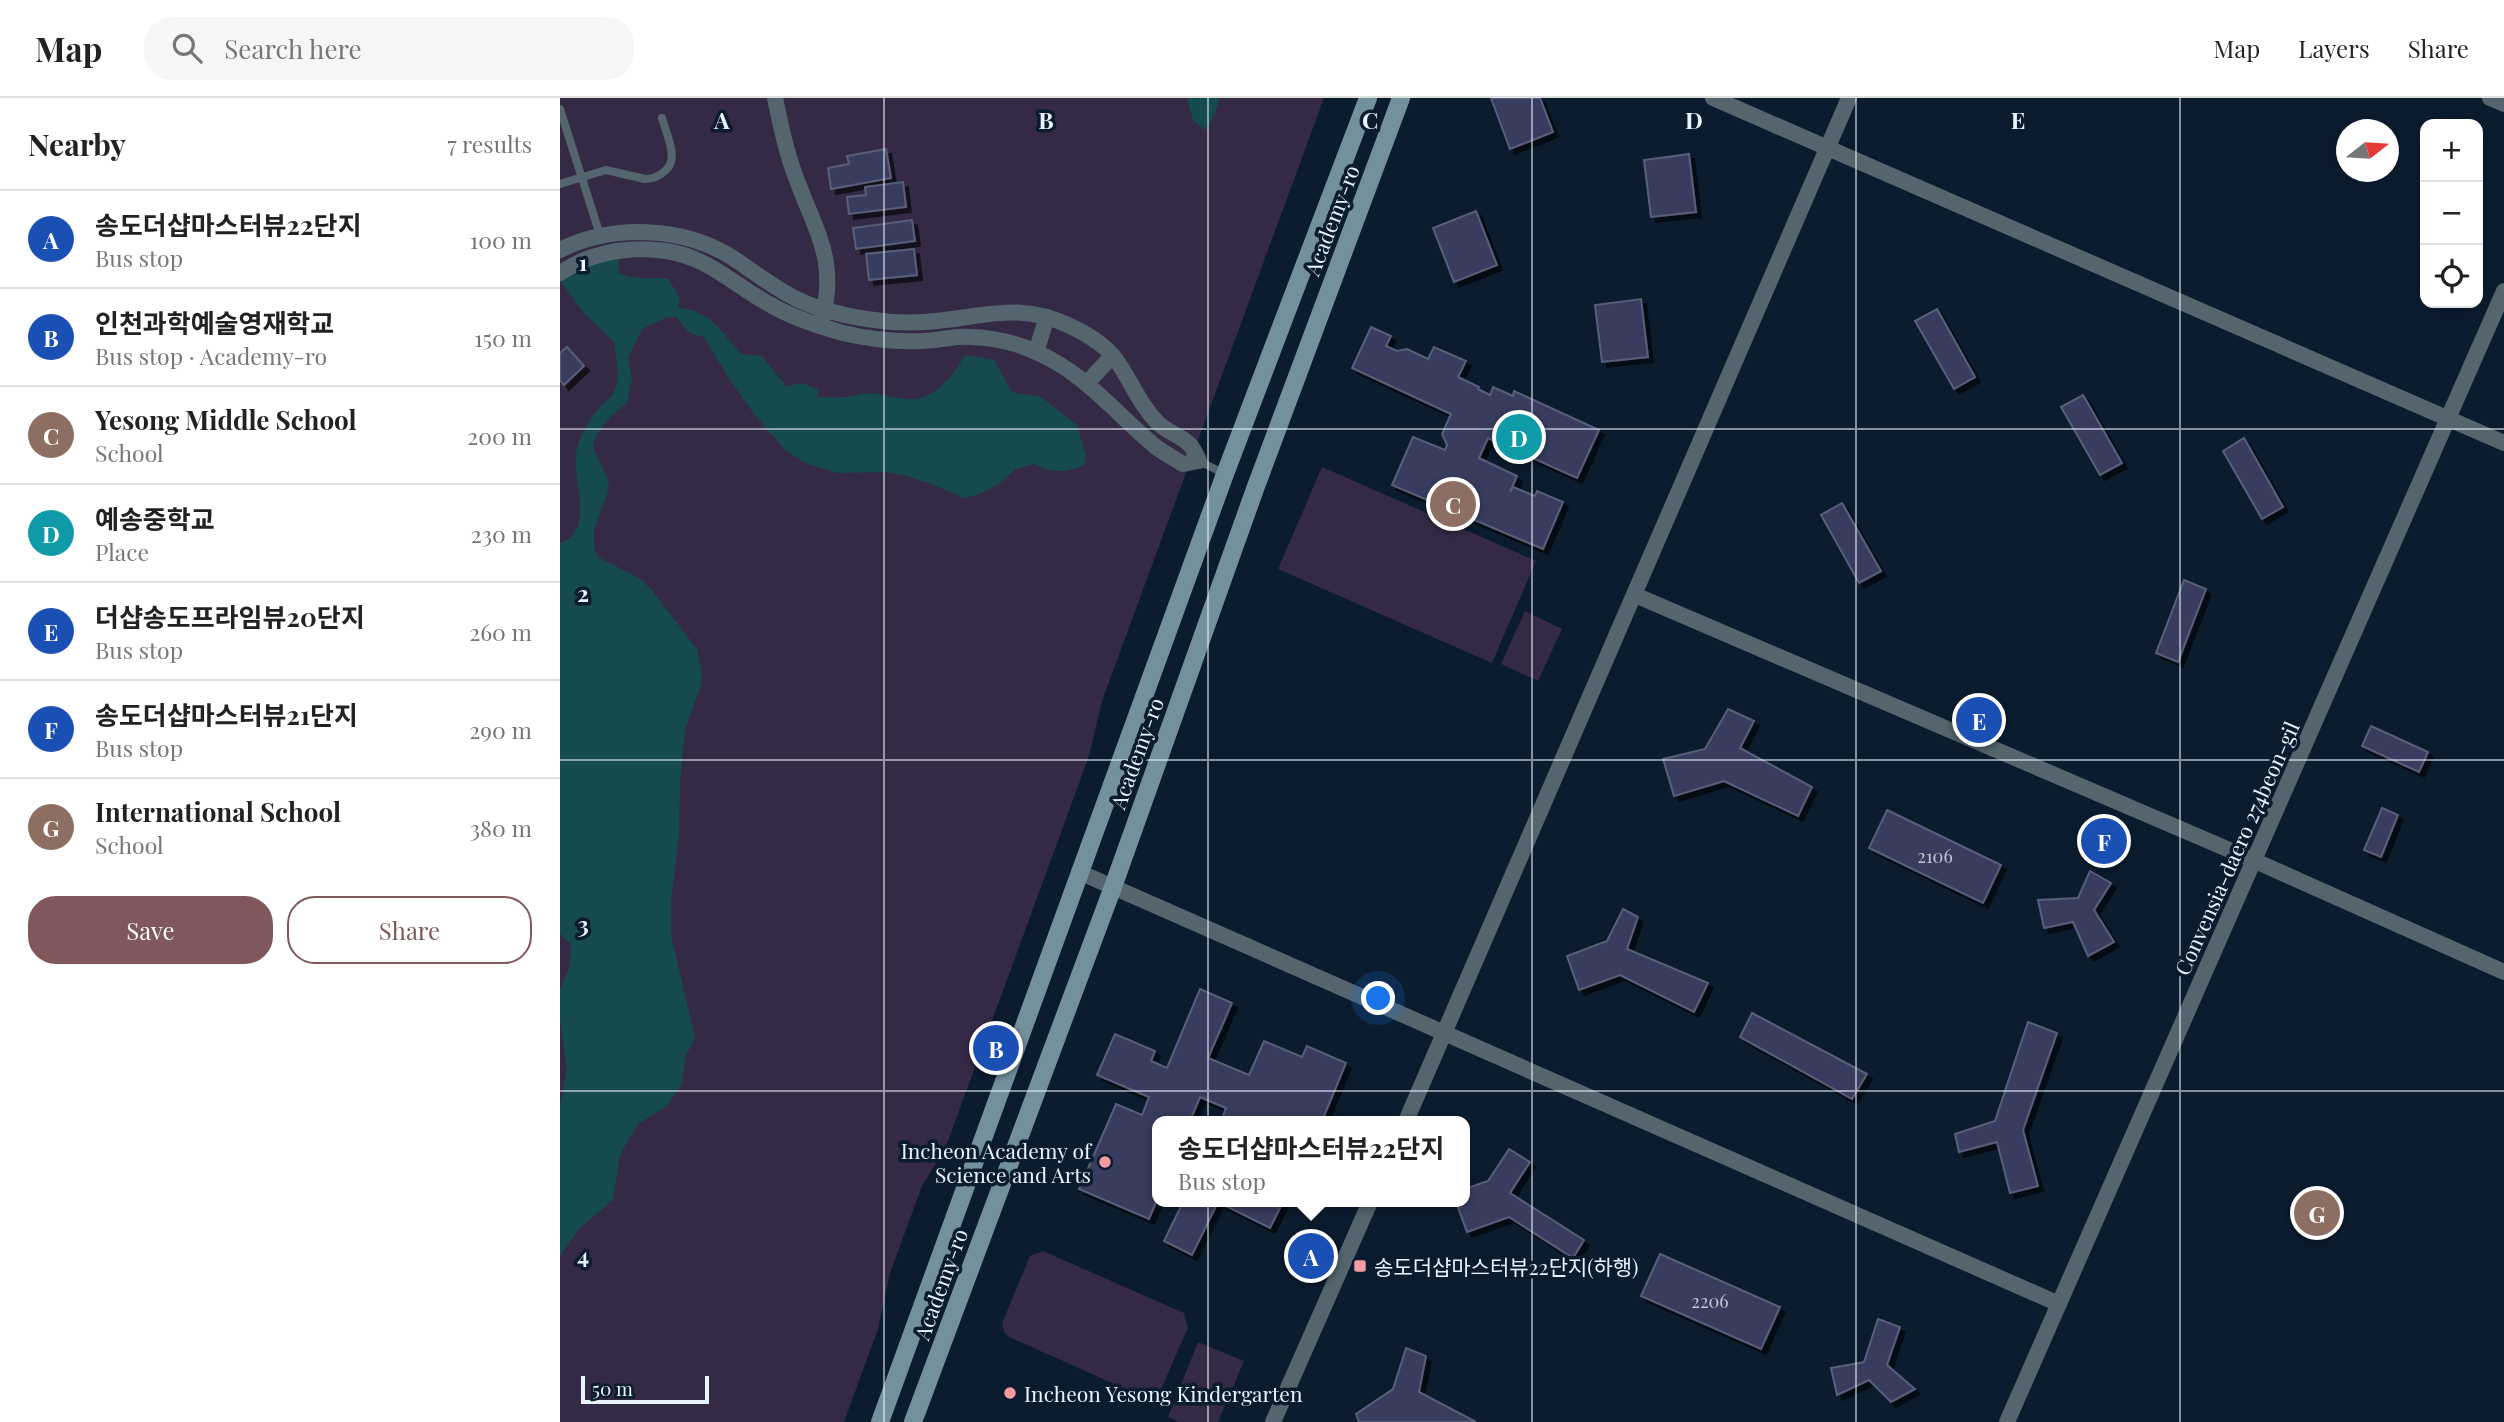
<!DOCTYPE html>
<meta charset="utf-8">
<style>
body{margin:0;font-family:"Playfair Display","Noto Sans KR",serif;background:#f6f6f6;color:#222}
.controls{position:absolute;right:21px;top:21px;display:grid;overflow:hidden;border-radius:14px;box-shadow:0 4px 18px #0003}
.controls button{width:63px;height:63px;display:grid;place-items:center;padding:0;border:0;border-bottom:2px solid #e0e0e0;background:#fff;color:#222;font:35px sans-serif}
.compass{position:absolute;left:1776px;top:21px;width:63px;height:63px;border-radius:50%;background:#fff;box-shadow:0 4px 18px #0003;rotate:73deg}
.scale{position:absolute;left:21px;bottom:18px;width:128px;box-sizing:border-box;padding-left:7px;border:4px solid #e9f3fd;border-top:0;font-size:19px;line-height:24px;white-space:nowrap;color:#e9f3fd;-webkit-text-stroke:5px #0b1c2f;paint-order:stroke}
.you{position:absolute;left:819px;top:901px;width:24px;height:24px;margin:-18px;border:5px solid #fff;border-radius:50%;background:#1a73e8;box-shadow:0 0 0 10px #1a73e833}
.badge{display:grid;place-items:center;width:46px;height:46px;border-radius:50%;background:#80585b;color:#fff;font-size:23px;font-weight:700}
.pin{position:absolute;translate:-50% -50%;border:4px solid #fff;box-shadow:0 2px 7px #0006}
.popup{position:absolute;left:592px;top:1018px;width:318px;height:91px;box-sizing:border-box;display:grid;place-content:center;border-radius:14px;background:#fff;filter:drop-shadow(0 2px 5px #0005);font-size:23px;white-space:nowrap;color:#767676}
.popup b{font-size:26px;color:#222}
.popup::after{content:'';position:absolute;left:50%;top:100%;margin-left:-14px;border:14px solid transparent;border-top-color:#fff}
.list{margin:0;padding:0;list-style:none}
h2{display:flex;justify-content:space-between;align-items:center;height:91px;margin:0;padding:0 28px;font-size:30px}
h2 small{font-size:23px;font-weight:400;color:#767676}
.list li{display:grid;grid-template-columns:46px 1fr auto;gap:21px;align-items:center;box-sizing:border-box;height:98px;padding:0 28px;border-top:2px solid #e0e0e0}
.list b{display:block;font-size:26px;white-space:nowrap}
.list p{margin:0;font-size:23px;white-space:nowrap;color:#767676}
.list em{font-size:23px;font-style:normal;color:#767676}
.actions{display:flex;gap:14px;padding:21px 28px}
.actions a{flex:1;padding:16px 0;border:2px solid #80585b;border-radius:28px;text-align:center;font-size:24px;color:#80585b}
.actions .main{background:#80585b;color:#fff}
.icon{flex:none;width:38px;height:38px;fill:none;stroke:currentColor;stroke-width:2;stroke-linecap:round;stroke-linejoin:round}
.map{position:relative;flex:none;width:1944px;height:1324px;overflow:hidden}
header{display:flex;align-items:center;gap:42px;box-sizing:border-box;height:98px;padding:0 35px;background:#fff;border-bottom:2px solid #e0e0e0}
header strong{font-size:33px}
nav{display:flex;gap:38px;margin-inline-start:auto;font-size:24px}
.search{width:490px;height:63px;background:#f6f6f6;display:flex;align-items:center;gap:18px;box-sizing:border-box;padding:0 24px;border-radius:28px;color:#767676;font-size:26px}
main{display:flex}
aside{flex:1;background:#fff}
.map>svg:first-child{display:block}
.green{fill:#352a46}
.water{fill:#154a4f}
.building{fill:#393e5e;stroke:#595e79;stroke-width:2;filter:url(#shadow)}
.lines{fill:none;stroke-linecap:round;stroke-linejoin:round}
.service{stroke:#54656d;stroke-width:8}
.minor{stroke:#54656d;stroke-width:16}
.secondary{stroke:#73909d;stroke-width:18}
.grid{fill:none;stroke:#e9f3fd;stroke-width:2;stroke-opacity:0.55}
.poi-dot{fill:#f49aa1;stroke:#0b1c2f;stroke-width:2.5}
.labels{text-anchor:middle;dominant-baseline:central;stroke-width:7;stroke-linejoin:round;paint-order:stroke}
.number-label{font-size:18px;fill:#bdc6d5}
.street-label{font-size:21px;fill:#e9f3fd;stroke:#0b1c2f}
.poi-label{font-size:21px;fill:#e9f3fd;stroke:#0b1c2f;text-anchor:start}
.grid-label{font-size:23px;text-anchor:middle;font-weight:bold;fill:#e9f3fd;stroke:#0b1c2f;stroke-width:7;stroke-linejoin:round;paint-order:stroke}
</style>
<header>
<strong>Map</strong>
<div class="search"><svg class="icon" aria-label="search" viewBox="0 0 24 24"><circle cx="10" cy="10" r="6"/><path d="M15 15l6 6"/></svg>Search here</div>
<nav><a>Map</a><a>Layers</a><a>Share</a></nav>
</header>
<main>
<aside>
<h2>Nearby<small>7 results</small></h2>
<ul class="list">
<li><span class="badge" style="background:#1a4fb4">A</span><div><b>송도더샵마스터뷰22단지</b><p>Bus stop</p></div><em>100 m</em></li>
<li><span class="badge" style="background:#1a4fb4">B</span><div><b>인천과학예술영재학교</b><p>Bus stop · Academy-ro</p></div><em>150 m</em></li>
<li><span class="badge" style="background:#8d6e63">C</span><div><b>Yesong Middle School</b><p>School</p></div><em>200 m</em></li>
<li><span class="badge" style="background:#0f9aa8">D</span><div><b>예송중학교</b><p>Place</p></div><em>230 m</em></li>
<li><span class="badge" style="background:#1a4fb4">E</span><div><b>더샵송도프라임뷰20단지</b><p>Bus stop</p></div><em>260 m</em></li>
<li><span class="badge" style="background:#1a4fb4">F</span><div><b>송도더샵마스터뷰21단지</b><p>Bus stop</p></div><em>290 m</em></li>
<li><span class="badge" style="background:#8d6e63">G</span><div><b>International School</b><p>School</p></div><em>380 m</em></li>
</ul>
<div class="actions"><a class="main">Save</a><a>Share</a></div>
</aside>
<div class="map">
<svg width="1944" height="1324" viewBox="0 0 1944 1324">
<defs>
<filter id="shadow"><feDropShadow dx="5" dy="5" stdDeviation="0" flood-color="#0009"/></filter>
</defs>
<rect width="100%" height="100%" fill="#0b1c2f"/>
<g class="green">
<path d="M0 0H764L542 603 529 658 385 1051 362 1088 330 1175 318 1231 284 1324H0Z"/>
<path d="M762 369 976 463 932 565 718 471Z"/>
<path d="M965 513 1002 531 978 583 941 566Z"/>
<path d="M483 1153 624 1215 628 1230 601 1291C594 1296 588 1298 579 1297L449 1239 444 1234 442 1225 470 1158Z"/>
<path d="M638 1244 684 1263 658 1324H619L608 1319Z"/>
</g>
<g class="water">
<path d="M627 0H660L653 20 645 32 633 22Z"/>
<path d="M59 158V175C73 183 93 178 109 181L120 202 118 210C151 212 160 233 181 256L202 258 226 288 243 285 259 292 257 299C266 299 276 300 285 299 293 299 300 296 307 295 321 295 333 300 346 301 374 304 393 278 405 257L434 262 452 294 481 299 517 327 526 358 524 368 506 373H491L474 366 456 371 437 387 417 397 404 400 369 385 343 377 328 374 278 375 245 365 224 351 195 317 169 281 144 239C130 238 124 230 117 219H108L87 228 81 233 68 260 72 280 67 305 50 319 40 332 33 344 35 354 48 382 49 391 34 431V450L38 459 79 480 91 491 137 551 142 575 141 587 125 632 120 686 119 737 111 804V837L135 939 125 960 122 986 107 1008 78 1026 66 1046 60 1058 53 1102 19 1131 0 1158V1008L7 972 0 920V892L9 871 11 846 0 836V445C35 435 13 382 16 357 18 341 29 320 40 309 47 302 54 298 56 287 60 275 56 257 54 244L25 216 0 183 36 163Z"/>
</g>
<g class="building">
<path d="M931 0H980L993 34 950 51Z"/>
<path d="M326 51 331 80 271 91 268 70 289 66 287 58Z"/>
<path d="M1129 56 1136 114 1091 119 1084 62Z"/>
<path d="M343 84 346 109 289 116 287 99 306 97 305 89Z"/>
<path d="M916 113 937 167 894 184 873 130Z"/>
<path d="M352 122 355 143 296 151 293 130Z"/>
<path d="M354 151 357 177 309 182 306 156Z"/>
<path d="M1081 201 1088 259 1042 264 1035 207Z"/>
<path d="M1377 211 1415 279 1394 291 1355 223Z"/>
<path d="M811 229 831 238 826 248 837 253 847 251 868 261 874 249 906 263 898 279 919 289 918 291 930 297 933 289 953 298 954 293 1039 332 1017 380 928 340 919 360 957 378 950 394 953 389 975 398 977 393 1003 404 983 451 832 387 853 339 885 352 887 347 882 336 891 316 792 270Z"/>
<path d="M7 249 24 268 4 287 0 282V255Z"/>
<path d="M1523 297 1562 365 1540 377 1501 309Z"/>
<path d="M1684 340 1723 409 1702 421 1663 353Z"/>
<path d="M1282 405 1321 473 1299 485 1261 417Z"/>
<path d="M1624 482 1646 491 1618 564 1596 555Z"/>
<path d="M1168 611 1194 623 1180 650 1252 689 1238 718 1164 683 1114 698 1103 661 1145 651Z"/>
<path d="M1811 628 1868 654 1859 674 1802 648Z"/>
<path d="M1822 710 1838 717 1821 759 1804 752Z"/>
<path d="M1327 712 1441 767 1423 805 1309 750Z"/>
<path d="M1530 773 1551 785 1534 812 1554 844 1528 858 1513 824 1484 830 1478 802 1518 800Z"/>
<path d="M1063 811 1078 819 1067 851 1148 885 1134 914 1060 877 1019 892 1007 858 1047 843Z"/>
<path d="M640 891 672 905 648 960 689 977 704 943 742 959 747 948 786 965 762 1023H661L666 1010 640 999 630 1023H597V1102L589 1121 519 1091 556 1006 582 1017 589 999 537 977 555 936 595 953 591 963 607 970Z"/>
<path d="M1192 915 1307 976 1292 1001 1180 939Z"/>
<path d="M1468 924 1497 935 1463 1032 1478 1088 1450 1095 1437 1044 1399 1054 1395 1036 1435 1023Z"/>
<path d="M949 1051 970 1064 950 1095 1024 1142 1013 1160 949 1119 907 1134 896 1104H905V1091L928 1083Z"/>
<path d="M623 1104H723L710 1130 658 1104 632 1157 604 1143Z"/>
<path d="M1100 1156 1220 1209 1201 1251 1081 1198Z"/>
<path d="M1318 1221 1340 1229 1327 1267 1355 1291 1331 1304 1309 1282 1277 1297 1271 1270 1304 1264Z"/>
<path d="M846 1250 866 1258 859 1294 916 1324H799L796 1316 833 1291Z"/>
</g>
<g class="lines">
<g class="service">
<path d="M0 11 40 137"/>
<path d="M0 86 46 72 85 81C94 81 99 78 105 73 120 61 106 36 102 20"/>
<path d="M639 363 665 376"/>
</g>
<g class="minor">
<path d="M215 0C221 29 227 58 238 85 258 138 277 163 262 222"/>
<path d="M1153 0 1944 345"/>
<path d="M1930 0 1944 6"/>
<path d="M0 152C52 126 123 128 173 160 203 180 229 202 265 212 297 221 331 226 364 224 419 221 456 202 510 228 525 235 542 245 553 258 570 279 578 305 597 324 606 334 623 338 631 348 634 352 637 358 639 363L623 366C614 360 604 355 596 349 556 316 525 275 476 254 453 243 424 238 399 239 386 240 374 243 362 243 336 244 308 241 283 235 258 228 231 219 209 206 174 187 148 159 106 153 69 148 32 154 0 175"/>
<path d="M476 254 487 219"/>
<path d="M528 284 552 258"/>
<path d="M1075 497 1693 762 1944 874"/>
<path d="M519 774 1499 1206"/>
<path d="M846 1023 1289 0"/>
<path d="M713 1324 810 1104"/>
<path d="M1447 1324 1944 193"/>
</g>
<g class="secondary">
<path d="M320 1324 665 376 808 0"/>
<path d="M353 1324 553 789 695 391 841 0"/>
</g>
</g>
<path class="grid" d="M324 0V1324M648 0V1324M972 0V1324M1296 0V1324M1620 0V1324M0 331H1944M0 662H1944M0 993H1944"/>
<g class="poi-dot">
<circle cx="545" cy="1064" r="7"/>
<rect x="793" y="1161" width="14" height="14" rx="3.5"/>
<circle cx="450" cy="1295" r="7"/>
</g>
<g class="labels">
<g class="number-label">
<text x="1375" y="758">2106</text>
<text x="1150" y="1203">2206</text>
</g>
<g class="street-label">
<text transform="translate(771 122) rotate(-69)">Academy-ro</text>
<text transform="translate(576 655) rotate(-70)">Academy-ro</text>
<text transform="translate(1676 750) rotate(-66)">Convensia-daero 274beon-gil</text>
<text transform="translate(380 1186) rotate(-70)">Academy-ro</text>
</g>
<g class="poi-label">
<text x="531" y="1052" text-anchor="end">Incheon Academy of<tspan x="531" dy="24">Science and Arts</tspan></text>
<text x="814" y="1168">송도더샵마스터뷰22단지(하행)</text>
<text x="464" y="1295">Incheon Yesong Kindergarten</text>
</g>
</g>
<g class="grid-label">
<text x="162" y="31">A</text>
<text x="486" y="31">B</text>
<text x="810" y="31">C</text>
<text x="1134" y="31">D</text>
<text x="1458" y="31">E</text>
<text x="23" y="173">1</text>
<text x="23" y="504">2</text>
<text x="23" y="835">3</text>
<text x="23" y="1166">4</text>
</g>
</svg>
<div class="controls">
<button>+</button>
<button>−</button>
<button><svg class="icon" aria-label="locate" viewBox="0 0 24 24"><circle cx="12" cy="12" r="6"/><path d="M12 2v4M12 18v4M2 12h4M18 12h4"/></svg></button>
</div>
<svg class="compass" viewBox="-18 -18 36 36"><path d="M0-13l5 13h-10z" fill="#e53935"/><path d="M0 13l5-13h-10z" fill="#767676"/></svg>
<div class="scale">50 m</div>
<div class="you"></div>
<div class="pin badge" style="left:751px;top:1158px;background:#1a4fb4">A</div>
<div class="popup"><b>송도더샵마스터뷰22단지</b>Bus stop</div>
<div class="pin badge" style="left:436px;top:950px;background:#1a4fb4">B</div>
<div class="pin badge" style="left:893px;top:406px;background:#8d6e63">C</div>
<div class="pin badge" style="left:959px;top:339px;background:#0f9aa8">D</div>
<div class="pin badge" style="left:1419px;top:622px;background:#1a4fb4">E</div>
<div class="pin badge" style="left:1544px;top:743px;background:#1a4fb4">F</div>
<div class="pin badge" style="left:1757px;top:1115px;background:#8d6e63">G</div>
</div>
</main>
